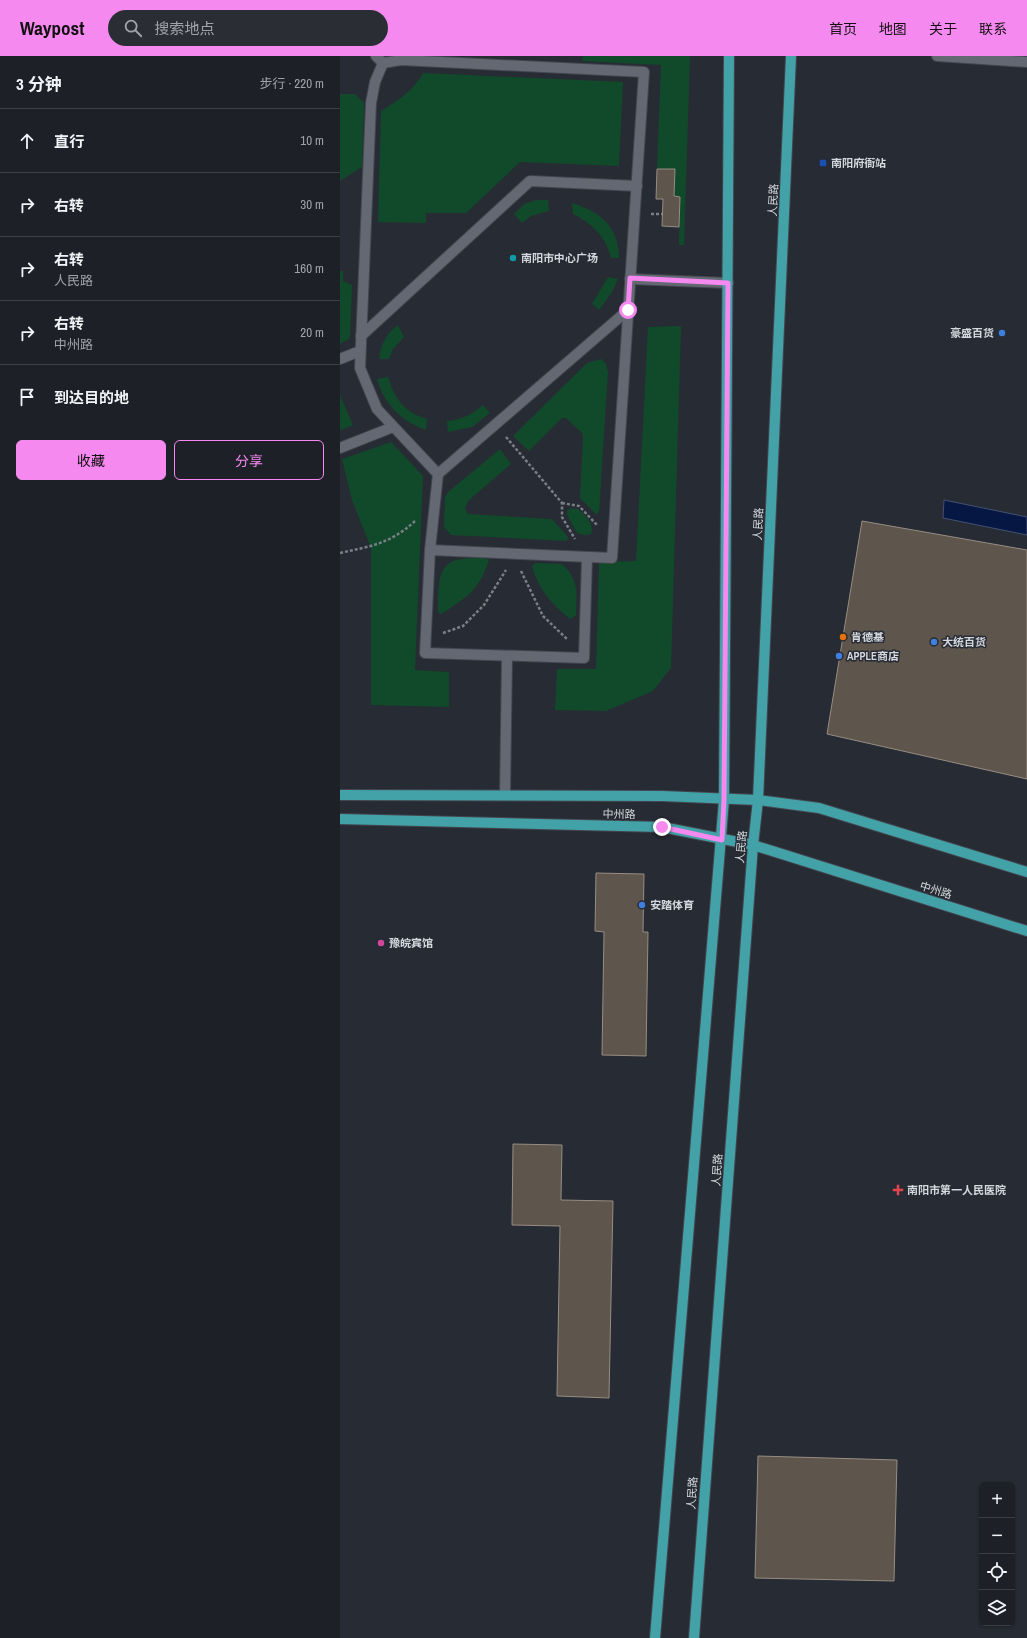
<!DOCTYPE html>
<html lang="zh">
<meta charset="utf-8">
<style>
body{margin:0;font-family:"Archivo Narrow","Noto Sans SC",sans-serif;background:#2a2d33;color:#f1f3f6}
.controls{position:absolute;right:12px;bottom:12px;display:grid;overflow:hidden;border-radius:6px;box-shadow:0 1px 3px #0004}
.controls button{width:36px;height:36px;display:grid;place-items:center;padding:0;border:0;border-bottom:1px solid #3b3e44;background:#1d2027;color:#f1f3f6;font:20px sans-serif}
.stop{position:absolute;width:12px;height:12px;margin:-9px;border:3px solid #f589ef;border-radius:50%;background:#fff}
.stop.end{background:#f589ef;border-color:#fff;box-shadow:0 1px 4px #0008}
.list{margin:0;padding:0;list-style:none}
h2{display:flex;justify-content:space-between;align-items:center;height:52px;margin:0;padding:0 16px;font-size:17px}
h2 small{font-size:13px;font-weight:400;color:#a0a3a7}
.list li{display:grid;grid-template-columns:26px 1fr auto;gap:12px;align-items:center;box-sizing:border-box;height:64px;padding:0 16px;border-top:1px solid #3b3e44}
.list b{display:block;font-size:15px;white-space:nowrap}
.list p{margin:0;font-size:13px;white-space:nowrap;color:#a0a3a7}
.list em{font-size:13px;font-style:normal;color:#a0a3a7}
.actions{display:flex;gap:8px;padding:12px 16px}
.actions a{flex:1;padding:9px 0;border:1px solid #f589ef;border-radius:6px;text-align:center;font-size:14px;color:#f589ef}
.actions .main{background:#f589ef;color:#111}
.icon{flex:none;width:22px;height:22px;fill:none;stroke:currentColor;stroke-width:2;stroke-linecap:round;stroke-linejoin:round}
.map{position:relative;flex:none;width:687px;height:1582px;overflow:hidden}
header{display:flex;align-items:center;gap:24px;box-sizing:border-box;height:56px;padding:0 20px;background:#f589ef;color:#111}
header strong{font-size:19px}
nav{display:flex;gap:22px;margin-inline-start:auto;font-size:14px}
.search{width:280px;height:36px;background:#2a2d33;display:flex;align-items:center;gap:10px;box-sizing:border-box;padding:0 14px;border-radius:22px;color:#a0a3a7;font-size:15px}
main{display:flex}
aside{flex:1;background:#1d2027}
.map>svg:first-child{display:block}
.green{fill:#114a2a}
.water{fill:#061744;stroke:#445172}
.building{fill:#5e554c;stroke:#978d83}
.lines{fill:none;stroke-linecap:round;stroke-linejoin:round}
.minor-casing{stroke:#43464e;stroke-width:12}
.major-casing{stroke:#43464e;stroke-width:12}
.path{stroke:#7a7e85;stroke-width:2.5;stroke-dasharray:3 2;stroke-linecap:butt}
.minor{stroke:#636873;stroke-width:10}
.major{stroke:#43a1a8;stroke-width:10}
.route{stroke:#f589ef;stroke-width:5}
.transit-dot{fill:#1a4fb4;stroke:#272b34;stroke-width:1.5}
.culture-dot{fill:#0f9aa8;stroke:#272b34;stroke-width:1.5}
.shop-dot{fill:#3f7fe0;stroke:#272b34;stroke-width:1.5}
.food-dot{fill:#e8710a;stroke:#272b34;stroke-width:1.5}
.hotel-dot{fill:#d1479c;stroke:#272b34;stroke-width:1.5}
.health-dot{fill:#e0444e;stroke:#272b34;stroke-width:1.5}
.labels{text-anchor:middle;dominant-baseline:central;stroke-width:3;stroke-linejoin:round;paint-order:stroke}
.poi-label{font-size:11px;font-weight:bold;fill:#d5d8de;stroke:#272b34;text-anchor:start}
.street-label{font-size:11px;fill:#d5d8de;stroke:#272b34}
</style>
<header>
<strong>Waypost</strong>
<div class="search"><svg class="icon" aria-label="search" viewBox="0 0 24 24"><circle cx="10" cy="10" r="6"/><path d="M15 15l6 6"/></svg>搜索地点</div>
<nav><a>首页</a><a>地图</a><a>关于</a><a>联系</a></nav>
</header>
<main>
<aside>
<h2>3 分钟<small>步行 · 220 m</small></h2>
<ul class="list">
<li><svg class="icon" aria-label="ahead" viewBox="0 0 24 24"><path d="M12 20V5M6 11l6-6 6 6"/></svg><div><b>直行</b></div><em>10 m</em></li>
<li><svg class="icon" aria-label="right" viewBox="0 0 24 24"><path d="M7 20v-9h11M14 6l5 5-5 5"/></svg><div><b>右转</b></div><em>30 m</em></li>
<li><svg class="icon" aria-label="right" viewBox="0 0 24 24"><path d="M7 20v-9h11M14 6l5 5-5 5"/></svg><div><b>右转</b><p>人民路</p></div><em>160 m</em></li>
<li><svg class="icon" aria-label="right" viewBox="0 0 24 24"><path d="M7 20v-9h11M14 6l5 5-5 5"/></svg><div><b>右转</b><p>中州路</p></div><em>20 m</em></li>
<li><svg class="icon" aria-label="arrive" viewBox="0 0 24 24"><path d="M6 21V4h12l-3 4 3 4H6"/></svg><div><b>到达目的地</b></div></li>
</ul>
<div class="actions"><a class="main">收藏</a><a>分享</a></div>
</aside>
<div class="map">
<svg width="687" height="1582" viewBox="0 0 687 1582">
<rect width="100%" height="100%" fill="#272b34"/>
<g class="green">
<path d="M243 0H350L344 189H339L340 141 334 140 335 114 317 113 321 9 242 5Z"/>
<path d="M83 17 283 26 279 110 180 106 126 157H86V167L38 166 41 55C56 46 75 33 83 17Z"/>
<path d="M0 38H15L24 47 22 111 0 125Z"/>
<path d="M196 144H208L209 155 191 160 182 167 174 158 184 148Z"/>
<path d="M232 147C260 155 279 171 279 202H271C266 180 252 168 233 158Z"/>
<path d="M0 215H3V225L12 229 10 282 0 288Z"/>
<path d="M268 221 278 223 272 236 259 254 252 248Z"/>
<path d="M58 269 64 281 53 293 49 303H39C41 288 46 278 58 269Z"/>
<path d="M341 270 331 612 313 635 266 655 215 654 217 613H256L259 506 296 505 308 271Z"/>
<path d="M261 303 266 308 268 316 259 457 256 458 240 442 243 381 242 377 226 362H222L189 395 173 380 247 307Z"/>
<path d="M48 321C54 342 65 357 87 363L86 374C61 365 44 348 37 323Z"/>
<path d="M0 339 13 369 1 374 0 373Z"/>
<path d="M143 349 150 357 132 371 108 376 107 365C122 364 132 358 143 349Z"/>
<path d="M51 386 83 420 75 614 109 616V651L31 649V492L12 444 2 403Z"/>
<path d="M160 393 171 408 128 445 125 453 128 458 212 463 228 481 227 485 111 479 104 471 105 441 108 436Z"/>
<path d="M231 452 238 453C245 460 255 467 251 478L245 479 237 477 227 459V455Z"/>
<path d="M129 502H144L149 504C139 534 128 541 101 558L98 556C99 540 95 513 113 505 118 503 124 503 129 502Z"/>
<path d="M195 507 222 508C239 524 237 536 236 559L230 563C211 548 199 533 192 511Z"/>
</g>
<path class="water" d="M604 444 687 461V479L603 462Z"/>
<g class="building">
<path d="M317 113H335L334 140 340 141 339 171 322 170 323 143H316Z"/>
<path d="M522 465 687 494V723L487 678Z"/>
<path d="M256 817 304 818 303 876H308L306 1000 262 999 264 876 255 875Z"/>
<path d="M173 1088 222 1089 221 1144 273 1145 269 1342 217 1340 220 1170 172 1169Z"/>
<path d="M418 1400 557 1404 554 1525 415 1522Z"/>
</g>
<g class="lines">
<defs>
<g id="minor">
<path d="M36 0 43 7 35 26 31 47 20 312 37 353 98 418 90 494 85 597 244 602 247 502"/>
<path d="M597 0 687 6"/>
<path d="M43 7 61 4 304 16 272 502 90 494"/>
<path d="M290 223 388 227"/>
<path d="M21 280 190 125 297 130"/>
<path d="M0 303 20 295"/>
<path d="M0 392 53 371"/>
<path d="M98 418 288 254"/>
<path d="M165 739 167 600"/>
</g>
<g id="major">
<path d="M0 739 322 740 418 744 479 752 687 816"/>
<path d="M0 763 322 771 413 789 687 875"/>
<path d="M315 1582 384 744 389 0"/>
<path d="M354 1582 413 789 418 744 451 0"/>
</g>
</defs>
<use href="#minor" class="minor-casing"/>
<use href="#major" class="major-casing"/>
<g class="path">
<path d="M311 158H322"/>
<path d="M166 381 222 447V461L235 483"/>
<path d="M222 447 239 450 257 469"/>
<path d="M0 497C31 490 50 488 75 465"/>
<path d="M181 515 203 560 228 584"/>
<path d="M103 577 123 570 144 549 166 514"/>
</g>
<use href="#minor" class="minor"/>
<use href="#major" class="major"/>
</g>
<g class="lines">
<path class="route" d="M288 254 290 222 388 227 384 744 382 784 322 771"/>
</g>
<rect class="transit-dot" x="479" y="103" width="8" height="8" rx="2"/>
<circle class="culture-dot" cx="173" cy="202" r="4"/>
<g class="shop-dot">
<circle cx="662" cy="277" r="4"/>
<circle cx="594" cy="586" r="4"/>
<circle cx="499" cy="600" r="4"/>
<circle cx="302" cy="849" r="4"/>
</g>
<circle class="food-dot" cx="503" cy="581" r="4"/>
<circle class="hotel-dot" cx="41" cy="887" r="4"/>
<path class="health-dot" d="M556 1128h4v4h4v4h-4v4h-4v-4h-4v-4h4z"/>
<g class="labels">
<g class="poi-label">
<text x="491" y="107">南阳府衙站</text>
<text x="181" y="202">南阳市中心广场</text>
<text x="654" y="277" text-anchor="end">豪盛百货</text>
<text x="511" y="581">肯德基</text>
<text x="602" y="586">大统百货</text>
<text x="507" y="600">APPLE商店</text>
<text x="310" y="849">安踏体育</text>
<text x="49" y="887">豫皖宾馆</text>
<text x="567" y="1134">南阳市第一人民医院</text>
</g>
<g class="street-label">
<text transform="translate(433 144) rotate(-87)">人民路</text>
<text transform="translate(418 468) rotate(-87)">人民路</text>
<text transform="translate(279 758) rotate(1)">中州路</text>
<text transform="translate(401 791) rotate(-85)">人民路</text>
<text transform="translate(596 834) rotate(17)">中州路</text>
<text transform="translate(377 1114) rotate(-86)">人民路</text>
<text transform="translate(352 1437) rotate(-86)">人民路</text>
</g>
</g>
</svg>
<div class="controls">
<button>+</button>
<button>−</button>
<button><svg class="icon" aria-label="locate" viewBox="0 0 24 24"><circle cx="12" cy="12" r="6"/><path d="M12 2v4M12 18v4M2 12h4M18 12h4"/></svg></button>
<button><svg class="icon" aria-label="layers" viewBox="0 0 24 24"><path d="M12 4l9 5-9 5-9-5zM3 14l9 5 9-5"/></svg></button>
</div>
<div class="stop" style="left:288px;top:254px"></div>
<div class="stop end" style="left:322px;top:771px"></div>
</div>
</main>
